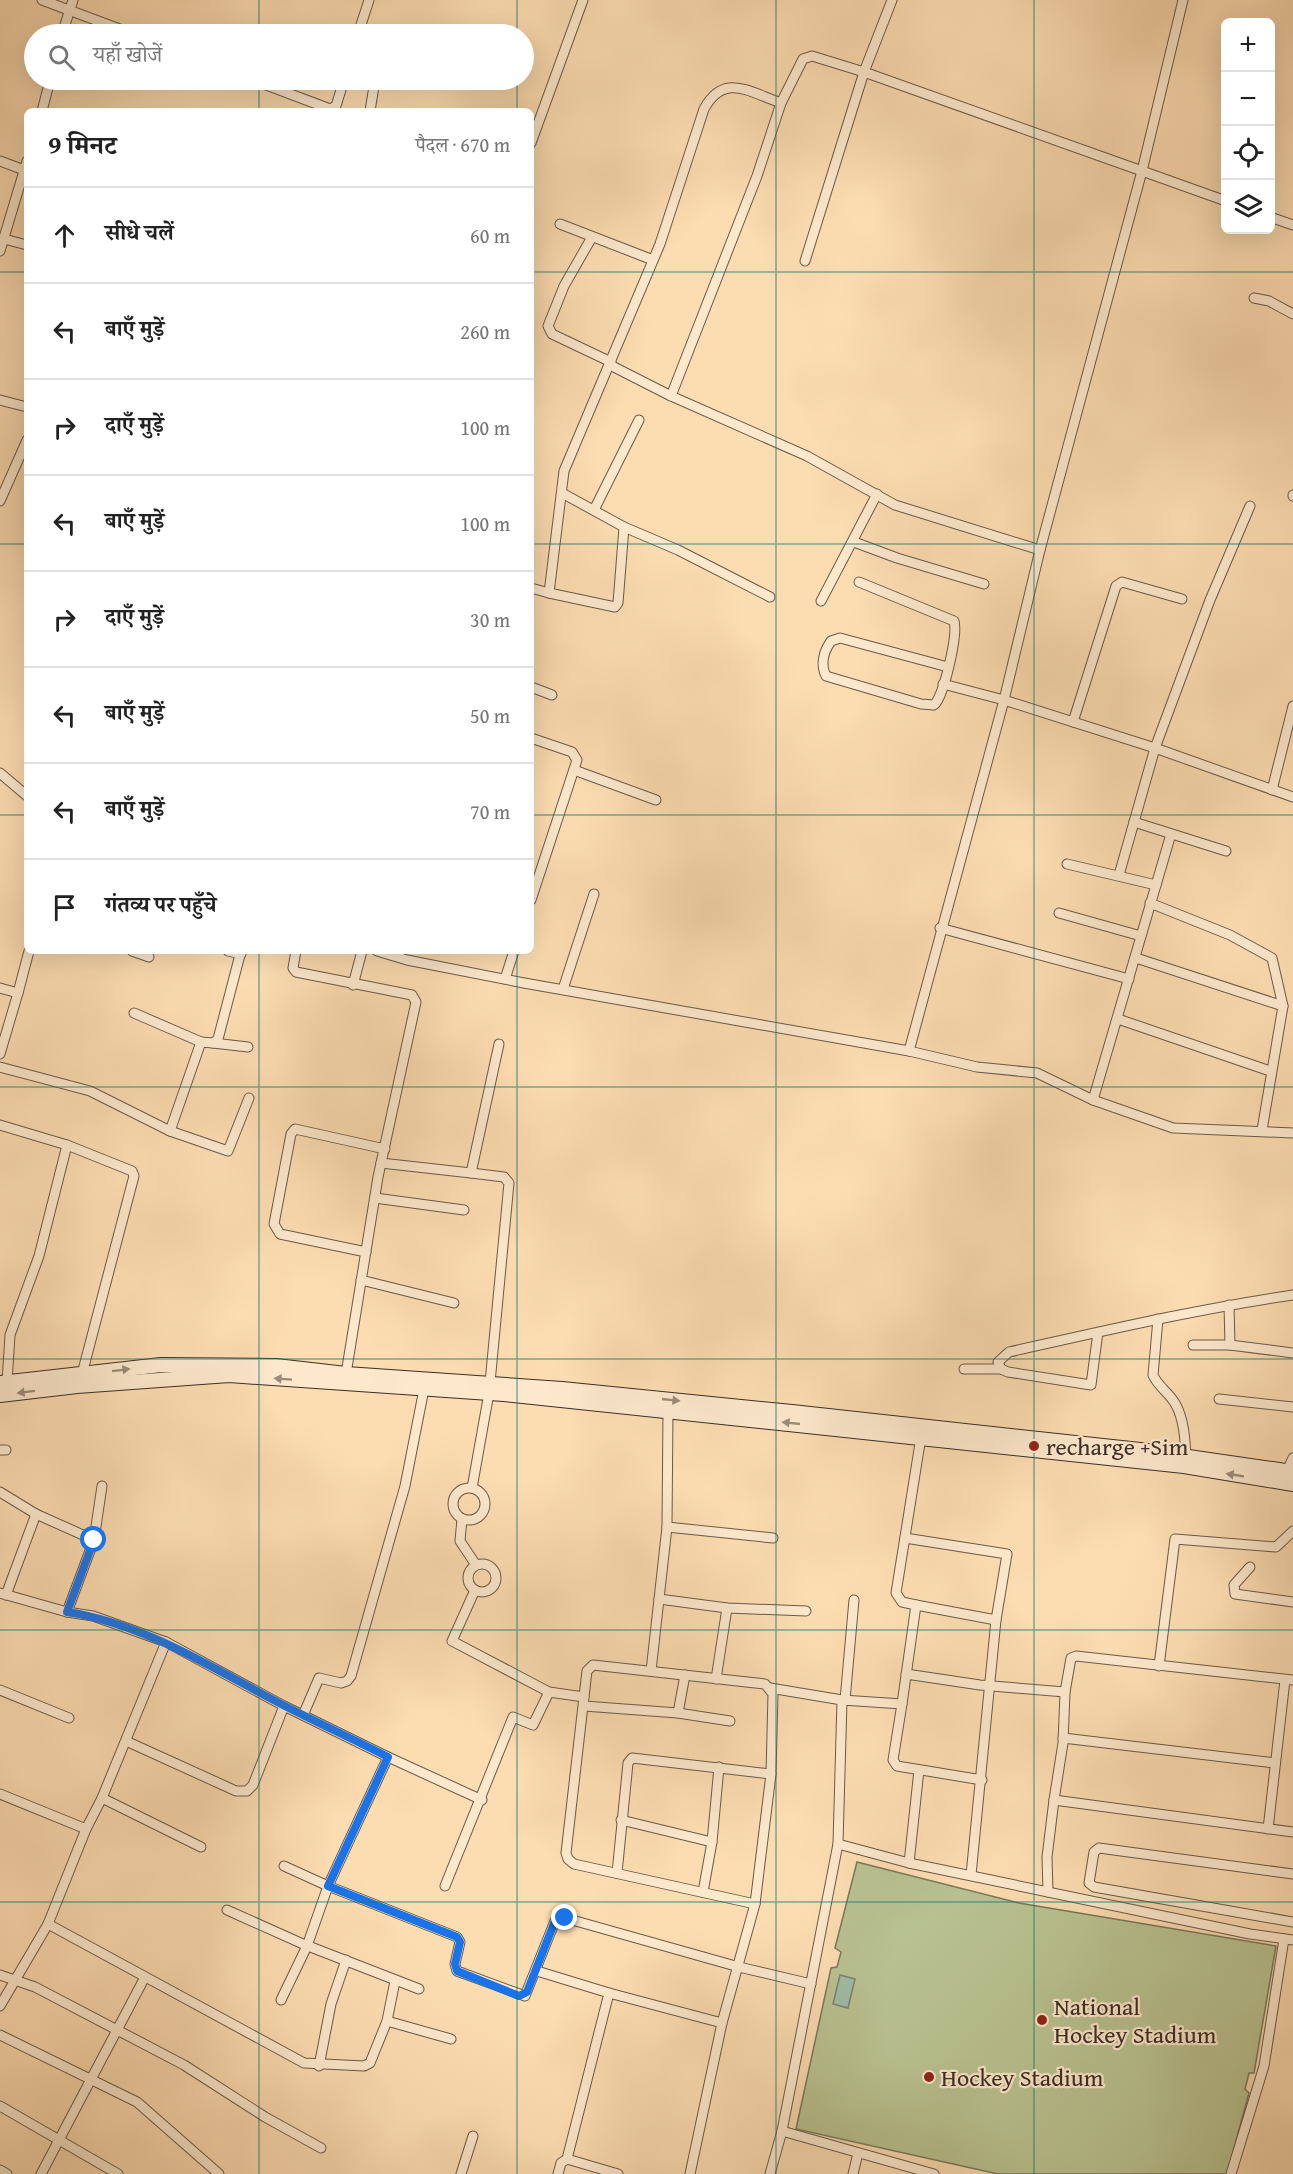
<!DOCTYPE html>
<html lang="hi">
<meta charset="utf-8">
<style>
body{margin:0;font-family:"Gentium Book Plus","Noto Serif Devanagari",serif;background:#f2f2f2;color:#222}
.controls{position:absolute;right:18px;top:18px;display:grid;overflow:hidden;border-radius:9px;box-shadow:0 6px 24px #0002}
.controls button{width:54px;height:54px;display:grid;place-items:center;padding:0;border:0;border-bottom:2px solid #e0e0e0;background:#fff;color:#222;font:30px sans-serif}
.stop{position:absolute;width:18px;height:18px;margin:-14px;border:4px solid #1a73e8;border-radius:50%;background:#fff}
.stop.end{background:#1a73e8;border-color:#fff;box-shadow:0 2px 6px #0008}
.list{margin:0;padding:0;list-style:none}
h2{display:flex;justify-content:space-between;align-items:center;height:78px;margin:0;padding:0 24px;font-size:26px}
h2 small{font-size:20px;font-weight:400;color:#767676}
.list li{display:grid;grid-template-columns:39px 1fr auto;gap:18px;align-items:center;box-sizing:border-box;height:96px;padding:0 24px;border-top:2px solid #e0e0e0}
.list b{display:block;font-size:22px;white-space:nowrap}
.list em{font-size:20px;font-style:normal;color:#767676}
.icon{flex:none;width:33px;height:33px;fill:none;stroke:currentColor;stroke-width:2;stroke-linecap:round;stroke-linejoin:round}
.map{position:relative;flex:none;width:1293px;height:2174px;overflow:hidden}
.search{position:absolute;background:#fff;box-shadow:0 6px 24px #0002;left:24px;top:24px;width:510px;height:66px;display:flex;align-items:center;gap:15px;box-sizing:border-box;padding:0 21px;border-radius:33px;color:#767676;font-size:22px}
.panel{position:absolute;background:#fff;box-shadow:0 6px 24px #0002;left:24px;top:108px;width:510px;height:846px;border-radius:9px}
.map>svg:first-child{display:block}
.green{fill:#b9c291;stroke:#7a785c;stroke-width:1.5}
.water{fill:#a0bca6;stroke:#778373;stroke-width:1.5}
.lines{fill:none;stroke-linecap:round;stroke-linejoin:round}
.street-casing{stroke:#6a5a4a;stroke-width:11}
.secondary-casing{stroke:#3a2e27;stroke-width:16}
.street{stroke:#fde8cc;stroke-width:9}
.secondary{stroke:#fde8cc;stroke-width:14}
.oneway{fill:#9c8b7a}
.route{stroke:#1a73e8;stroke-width:8}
.grid{fill:none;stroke:#0f766e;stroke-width:1.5;stroke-opacity:0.55}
.poi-dot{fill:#8f2418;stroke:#fde8cc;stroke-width:2}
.labels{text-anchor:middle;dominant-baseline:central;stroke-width:4.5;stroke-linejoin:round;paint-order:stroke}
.poi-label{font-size:24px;fill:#3a2e27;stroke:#fde8cc;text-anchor:start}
</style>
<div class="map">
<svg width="1293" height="2174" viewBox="0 0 1293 2174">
<rect width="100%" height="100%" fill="#fcdcb1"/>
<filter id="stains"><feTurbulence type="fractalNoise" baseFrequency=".00333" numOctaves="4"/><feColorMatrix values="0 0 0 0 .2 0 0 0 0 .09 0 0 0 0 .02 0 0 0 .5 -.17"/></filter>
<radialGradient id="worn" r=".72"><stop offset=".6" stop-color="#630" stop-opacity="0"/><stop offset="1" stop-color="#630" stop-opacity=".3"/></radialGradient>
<path class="green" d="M857 1862 1019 1903 1276 1946 1254 2073H1249L1245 2089 1249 2093 1227 2174H998L796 2129 831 1968 837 1967 841 1952 835 1948Z"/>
<path class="water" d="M840 1975 855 1979 848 2008 833 2004Z"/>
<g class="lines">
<defs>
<g id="street">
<path d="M42 0 133 34"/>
<path d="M62 34 73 0"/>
<path d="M358 34 369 0"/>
<path d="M253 80 330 109 336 106 344 80"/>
<path d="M42 111 50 80"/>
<path d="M370 111 375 80"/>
<path d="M531 143 583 0"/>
<path d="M0 161 24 170"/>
<path d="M1226 201 1142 171 1040 550 1004 700 1155 748 1293 797"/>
<path d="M1270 217 1293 225"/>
<path d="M560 224 653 260"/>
<path d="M592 237 564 286 548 326 552 334 611 362"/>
<path d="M4 239 27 245"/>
<path d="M0 251 27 161"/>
<path d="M805 261 864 72 892 0"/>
<path d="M1254 298 1269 301 1293 314"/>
<path d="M610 365 671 396 807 456 895 505 1040 550"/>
<path d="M671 396 757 176 781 103 803 59 812 56 864 72 1142 171 1183 0"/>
<path d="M0 400 27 407"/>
<path d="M562 493 624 527 678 550 770 597"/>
<path d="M1293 496V495"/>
<path d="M0 501 27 440"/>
<path d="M594 510 639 420"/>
<path d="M624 527 618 603 615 607 549 593 564 471 660 244 704 109C724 72 749 92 781 103"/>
<path d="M854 542 897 558 984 584"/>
<path d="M859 582 954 621C958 635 944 696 934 705L921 704 826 676C820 664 824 651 831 641L840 638 948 667"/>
<path d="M531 588 549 593"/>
<path d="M821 601 877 494"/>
<path d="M531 687 552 695"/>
<path d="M1073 722 1116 586 1122 582 1182 599"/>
<path d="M531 738 572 752 577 760 531 900"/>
<path d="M574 770 656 800"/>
<path d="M0 773 27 796"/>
<path d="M1272 790 1293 706"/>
<path d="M1134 822 1226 851"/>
<path d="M1067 864 1156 885"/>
<path d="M1119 875 1155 748 1210 600 1250 506"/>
<path d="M1150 903 1230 935 1272 958 1283 1006 1262 1130"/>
<path d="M1059 913 1141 936"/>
<path d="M940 928 1129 979"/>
<path d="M132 951 149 957"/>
<path d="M228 951 241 954"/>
<path d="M296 951 293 968 296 972 412 995 416 1002 378 1177 345 1380"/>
<path d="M377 951 407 960 524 983 909 1051 1004 700 943 684"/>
<path d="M1136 958 1283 1006"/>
<path d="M505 979 514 951"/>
<path d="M353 985 362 951"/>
<path d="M0 988 18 993 0 1054"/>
<path d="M563 989 594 894"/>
<path d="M18 993 29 951"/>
<path d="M134 1013 201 1042"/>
<path d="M1118 1019 1270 1071"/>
<path d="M213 1043 248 1047"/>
<path d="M909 1051 977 1067 1037 1073 1093 1100 1173 1128 1293 1133"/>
<path d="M0 1067 90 1091 170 1131 201 1042 213 1043 218 1039 241 951"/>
<path d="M1093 1100 1171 834"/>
<path d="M0 1125 67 1145 132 1171 134 1176 82 1374"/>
<path d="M170 1131 228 1151 249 1098"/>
<path d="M381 1163 471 1173 499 1044"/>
<path d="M471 1173 504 1177 509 1183 489 1393 472 1488"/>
<path d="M375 1198 464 1210"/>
<path d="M366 1252 280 1234 274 1224 291 1134 295 1129 385 1149"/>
<path d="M361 1280 454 1303"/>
<path d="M1229 1305 1230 1345"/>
<path d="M1158 1319 1153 1375C1158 1387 1170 1393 1176 1405 1184 1420 1185 1439 1186 1456"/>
<path d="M1098 1332 1091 1385 1008 1372 1001 1369 998 1362 1009 1352C1104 1331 1197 1309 1293 1295"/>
<path d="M1193 1345H1230L1293 1353"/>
<path d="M964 1369H1001"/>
<path d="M7 1382 10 1335 39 1256 67 1145"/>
<path d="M1219 1399 1293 1407"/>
<path d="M0 1450H6"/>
<path d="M1287 1471 1293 1458"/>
<circle cx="469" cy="1504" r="16"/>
<path d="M0 1492 36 1514 94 1540"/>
<path d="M462 1519 460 1541 476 1565"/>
<path d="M667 1527 773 1538"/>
<path d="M905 1538 1007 1554 996 1620 971 1875"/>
<circle cx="482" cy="1578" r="14"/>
<path d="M1250 1567 1234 1585 1235 1594 1293 1602"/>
<path d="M475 1590 452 1641 549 1692 584 1697"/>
<path d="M0 1593 67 1612 93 1616 166 1642 102 1798 86 1829 0 1794"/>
<path d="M6 1595 36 1514"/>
<path d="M659 1599 727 1608 806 1611"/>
<path d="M916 1605 996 1620"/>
<path d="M67 1612 94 1540 102 1486"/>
<path d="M593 1665 765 1684 773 1694 771 1774 755 1904 574 1864 568 1859 566 1853 587 1671Z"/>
<path d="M1159 1666 1175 1539 1276 1547 1293 1531"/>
<path d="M651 1671 667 1527 668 1411"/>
<path d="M906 1674 980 1685 1065 1692 1063 1743 1054 1800"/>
<path d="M716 1679 727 1608"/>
<path d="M770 1688 842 1700"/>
<path d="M0 1690 69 1718"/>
<path d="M1065 1692 1071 1658 1076 1656 1293 1680"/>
<path d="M845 1700 854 1600"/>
<path d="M902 1704 893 1760 897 1766 982 1780"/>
<path d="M284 1706 388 1757 328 1886 457 1937 460 1942 455 1964 457 1971 525 1996 555 1921 565 1918 739 1967 811 1984"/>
<path d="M584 1706 678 1713 730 1721"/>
<path d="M304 1713 319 1678 341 1683 347 1681 351 1676 405 1486 424 1389"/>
<path d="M678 1713 685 1675"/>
<path d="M1063 1738 1275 1763"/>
<path d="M126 1741 236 1791H247L253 1785 284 1706 166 1642"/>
<path d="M388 1757 482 1800"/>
<path d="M102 1798 201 1847"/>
<path d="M621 1820 712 1842"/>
<path d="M1268 1829 1285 1680"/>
<path d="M838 1844 909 1863 1250 1934 1293 1940"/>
<path d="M909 1863 919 1770"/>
<path d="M617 1873 628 1763 632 1758 771 1774"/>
<path d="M1293 1874 1099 1848 1094 1852 1089 1883 1094 1887 1293 1922"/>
<path d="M445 1886 513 1717 533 1725 549 1692"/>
<path d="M703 1892 712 1842 719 1767"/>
<path d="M1048 1892 1047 1857 1054 1800 1293 1832"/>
<path d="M227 1910 303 1944 419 1989"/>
<path d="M48 1924 304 2063 364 2066 370 2063 387 2021 395 1981"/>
<path d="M537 1971 609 1993 567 2159"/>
<path d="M0 1975 35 1987 184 2065 265 2117 321 2148"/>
<path d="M609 1993 722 2023"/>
<path d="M281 2000 307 1946 328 1886 284 1866"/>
<path d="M0 2006 48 1924 86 1829"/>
<path d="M387 2021 451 2039"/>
<path d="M0 2035 137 2102 219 2174"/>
<path d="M319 2066 331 2004 346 1960"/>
<path d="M0 2106 118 2174"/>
<path d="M782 2131 934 2174"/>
<path d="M0 2170 7 2174"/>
<path d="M41 2174 145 1977"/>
<path d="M461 2174 473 2136"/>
<path d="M558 2174 561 2163 567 2159 618 2174"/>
<path d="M690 2174 722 2023 755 1904"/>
<path d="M770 2174 782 2131 838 1844 842 1700 902 1704 916 1605 902 1602 896 1593 921 1437"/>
<path d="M853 2174 858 2153"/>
<path d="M1231 2174 1264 2066 1284 1939"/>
</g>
<g id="secondary">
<path d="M0 1383 161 1365 276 1366 346 1374 562 1389 792 1412 1140 1450 1293 1472"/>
<path d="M0 1395 77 1386 229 1375 504 1394 1184 1466 1293 1484"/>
</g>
</defs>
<use href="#street" class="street-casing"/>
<use href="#secondary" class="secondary-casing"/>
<use href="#street" class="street"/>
<use href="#secondary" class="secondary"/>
</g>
<defs><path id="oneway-solid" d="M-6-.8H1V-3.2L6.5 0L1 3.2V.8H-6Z" transform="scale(1.5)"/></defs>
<g class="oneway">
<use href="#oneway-solid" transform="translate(121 1370) rotate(-7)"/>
<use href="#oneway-solid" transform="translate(283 1379) rotate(-176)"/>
<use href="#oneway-solid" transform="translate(26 1392) rotate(173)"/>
<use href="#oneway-solid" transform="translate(671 1400) rotate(6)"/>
<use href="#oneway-solid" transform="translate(791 1423) rotate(-174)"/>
<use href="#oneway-solid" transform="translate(1235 1475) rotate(-171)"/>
</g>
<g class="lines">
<path class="route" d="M94 1540 67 1612C145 1624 212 1668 281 1704 316 1722 353 1739 388 1757L328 1886 457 1937 460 1942 455 1964 457 1971 519 1996 527 1992 555 1921 565 1918"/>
</g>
<path class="grid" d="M259 0V34M517 0V34M776 0V2174M1034 0V2174M259 80V111M517 80V111M0 272H27M531 272H1293M0 544H27M531 544H1293M0 815H27M531 815H1293M259 951V2174M517 951V2174M0 1087H1293M0 1359H1293M0 1630H1293M0 1902H1293"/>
<g class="poi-dot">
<circle cx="1034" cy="1446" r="6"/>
<circle cx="1042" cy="2020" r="6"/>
<circle cx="929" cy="2077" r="6"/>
</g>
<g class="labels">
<g class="poi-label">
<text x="1046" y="1446">recharge +Sim</text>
<text x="1054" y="2006">National<tspan x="1054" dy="28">Hockey Stadium</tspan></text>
<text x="941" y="2077">Hockey Stadium</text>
</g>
</g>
<rect width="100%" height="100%" filter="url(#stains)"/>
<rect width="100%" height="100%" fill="url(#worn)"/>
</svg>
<div class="controls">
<button>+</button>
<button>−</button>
<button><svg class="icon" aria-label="locate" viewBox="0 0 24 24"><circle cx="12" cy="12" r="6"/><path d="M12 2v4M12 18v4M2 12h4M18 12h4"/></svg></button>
<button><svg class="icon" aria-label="layers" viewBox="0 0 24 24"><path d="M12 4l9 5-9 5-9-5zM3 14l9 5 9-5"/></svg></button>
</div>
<div class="stop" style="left:94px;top:1540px"></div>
<div class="stop end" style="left:565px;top:1918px"></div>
<div class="search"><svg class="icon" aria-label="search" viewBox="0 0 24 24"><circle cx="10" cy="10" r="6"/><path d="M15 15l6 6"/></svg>यहाँ खोजें</div>
<section class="panel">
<h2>9 मिनट<small>पैदल · 670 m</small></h2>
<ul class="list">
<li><svg class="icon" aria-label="ahead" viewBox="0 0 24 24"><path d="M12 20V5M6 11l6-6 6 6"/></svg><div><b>सीधे चलें</b></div><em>60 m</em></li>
<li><svg class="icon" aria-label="left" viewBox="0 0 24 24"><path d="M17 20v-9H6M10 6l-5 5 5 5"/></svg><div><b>बाएँ मुड़ें</b></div><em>260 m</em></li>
<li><svg class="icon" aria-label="right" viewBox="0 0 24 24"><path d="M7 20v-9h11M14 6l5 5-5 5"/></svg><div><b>दाएँ मुड़ें</b></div><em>100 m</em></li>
<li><svg class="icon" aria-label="left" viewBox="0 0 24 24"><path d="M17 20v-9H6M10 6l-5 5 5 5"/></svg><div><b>बाएँ मुड़ें</b></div><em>100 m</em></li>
<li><svg class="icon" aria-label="right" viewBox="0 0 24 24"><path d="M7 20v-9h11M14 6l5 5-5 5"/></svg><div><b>दाएँ मुड़ें</b></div><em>30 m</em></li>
<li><svg class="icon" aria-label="left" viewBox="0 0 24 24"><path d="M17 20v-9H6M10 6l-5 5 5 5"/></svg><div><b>बाएँ मुड़ें</b></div><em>50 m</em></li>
<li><svg class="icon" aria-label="left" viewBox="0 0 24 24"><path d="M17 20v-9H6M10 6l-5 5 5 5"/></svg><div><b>बाएँ मुड़ें</b></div><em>70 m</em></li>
<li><svg class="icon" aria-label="arrive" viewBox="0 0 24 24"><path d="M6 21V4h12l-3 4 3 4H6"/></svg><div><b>गंतव्य पर पहुँचे</b></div></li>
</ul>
</section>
</div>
